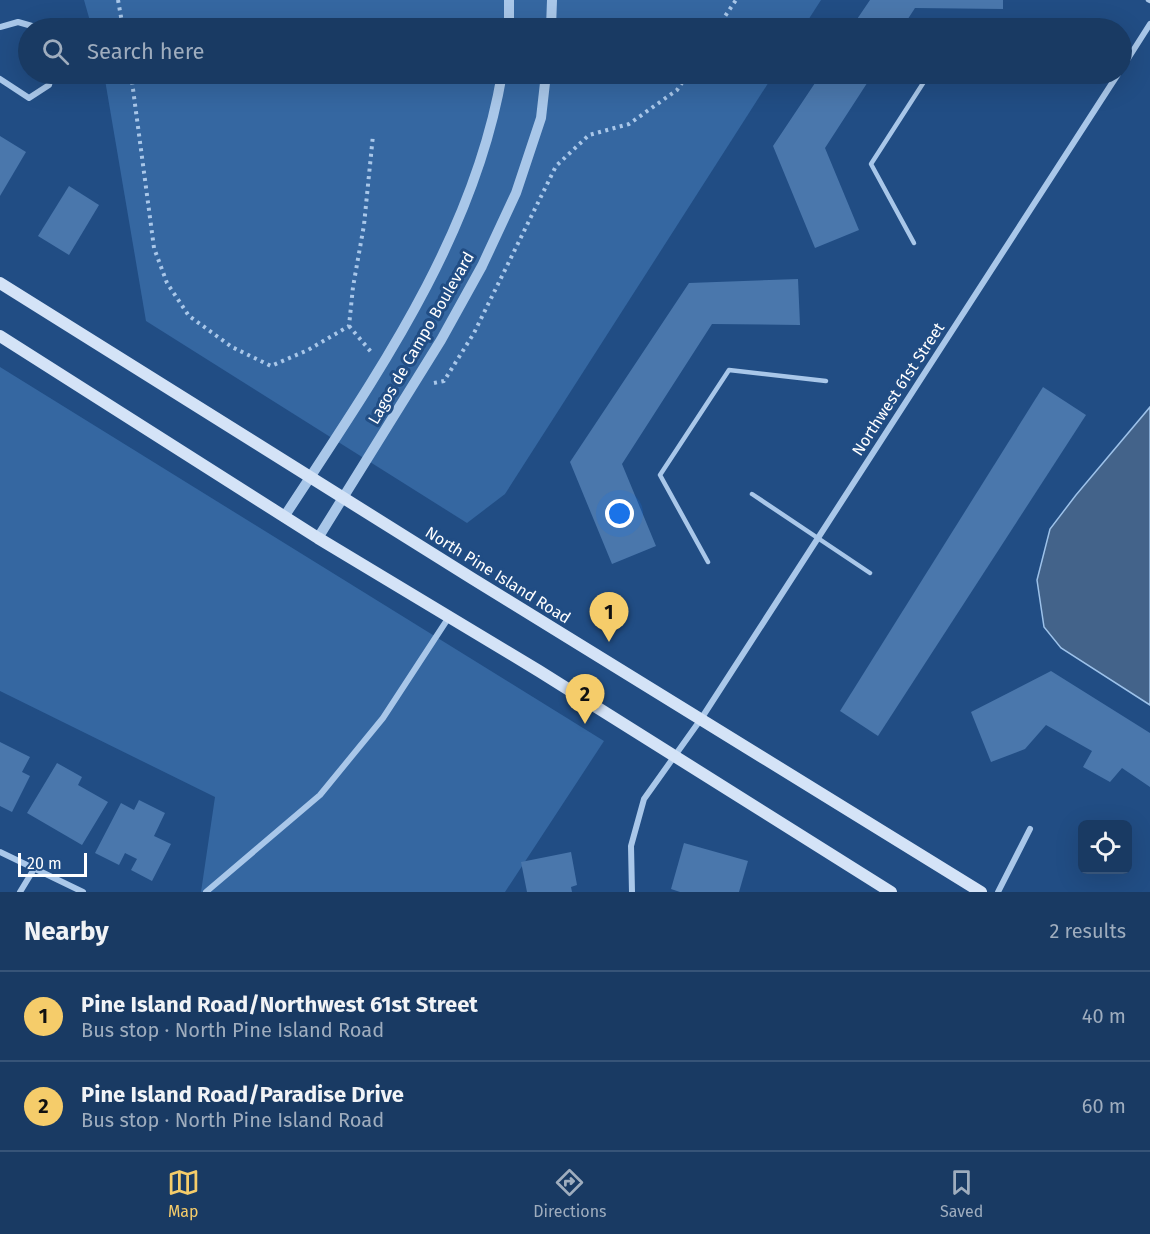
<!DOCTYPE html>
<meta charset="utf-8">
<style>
body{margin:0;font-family:"Fira Sans",sans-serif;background:#26456c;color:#f1f3f6}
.controls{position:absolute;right:18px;bottom:18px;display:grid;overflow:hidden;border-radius:9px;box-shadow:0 6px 24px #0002}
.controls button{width:54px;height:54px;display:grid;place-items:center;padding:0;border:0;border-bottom:2px solid #375478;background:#193a63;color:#f1f3f6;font:30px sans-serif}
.scale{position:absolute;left:18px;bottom:15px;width:69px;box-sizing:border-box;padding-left:6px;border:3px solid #fff;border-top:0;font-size:16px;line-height:21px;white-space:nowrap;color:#fff;-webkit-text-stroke:4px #214d84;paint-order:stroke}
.you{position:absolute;left:620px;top:514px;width:21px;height:21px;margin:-15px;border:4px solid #fff;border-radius:50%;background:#1a73e8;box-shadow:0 0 0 9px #1a73e833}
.badge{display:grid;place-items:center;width:39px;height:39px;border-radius:50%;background:#f5cc6a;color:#111;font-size:20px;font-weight:700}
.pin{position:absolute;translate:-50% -50px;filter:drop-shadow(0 2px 3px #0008)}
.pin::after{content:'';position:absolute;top:32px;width:21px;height:18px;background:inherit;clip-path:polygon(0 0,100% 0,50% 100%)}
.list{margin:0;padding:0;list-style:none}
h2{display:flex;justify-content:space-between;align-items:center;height:78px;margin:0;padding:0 24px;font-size:26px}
h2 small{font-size:20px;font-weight:400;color:#9fadbe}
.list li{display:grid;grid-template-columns:39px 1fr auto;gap:18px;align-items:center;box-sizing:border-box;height:90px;padding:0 24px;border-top:2px solid #375478}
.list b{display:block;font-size:22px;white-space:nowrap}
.list p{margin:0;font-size:20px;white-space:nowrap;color:#9fadbe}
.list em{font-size:20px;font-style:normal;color:#9fadbe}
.icon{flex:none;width:33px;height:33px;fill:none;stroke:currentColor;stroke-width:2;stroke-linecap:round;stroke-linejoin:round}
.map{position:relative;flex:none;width:1150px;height:892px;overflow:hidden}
.search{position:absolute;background:#193a63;box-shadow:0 6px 24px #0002;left:18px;right:18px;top:18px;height:66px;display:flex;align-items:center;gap:15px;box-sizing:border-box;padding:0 21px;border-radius:33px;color:#9fadbe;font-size:22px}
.sheet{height:258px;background:#193a63}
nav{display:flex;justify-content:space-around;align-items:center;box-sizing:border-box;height:84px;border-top:2px solid #375478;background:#193a63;font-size:16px;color:#9fadbe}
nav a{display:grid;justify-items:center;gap:3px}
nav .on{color:#f5cc6a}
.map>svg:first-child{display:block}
.green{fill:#3567a1}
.water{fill:#43638a;stroke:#9dc2ea;stroke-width:1.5}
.building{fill:#4a77ac}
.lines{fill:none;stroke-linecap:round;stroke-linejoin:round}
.path{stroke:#a9c7e9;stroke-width:4;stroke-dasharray:3 4.5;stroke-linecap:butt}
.service{stroke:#a9c7e9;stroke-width:4.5}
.minor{stroke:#a9c7e9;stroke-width:6}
.tertiary{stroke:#a9c7e9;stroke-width:10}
.secondary{stroke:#d4e3f7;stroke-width:12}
.labels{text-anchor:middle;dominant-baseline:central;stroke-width:6;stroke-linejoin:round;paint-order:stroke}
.street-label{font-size:16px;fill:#fff;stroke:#214d84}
</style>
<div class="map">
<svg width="1150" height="892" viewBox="0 0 1150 892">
<rect width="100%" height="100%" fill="#214d84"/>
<g class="green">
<path d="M84 0H821L803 28H92Z"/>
<path d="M104 74H774L505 494 467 523 146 321Z"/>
<path d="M0 367 604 741 505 892H201L215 797 0 691Z"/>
</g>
<path class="water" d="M1150 407V705L1061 648 1044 627 1037 580 1050 529 1076 495Z"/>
<g class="building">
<path d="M870 0H1003V9L915 8 902 28H851Z"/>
<path d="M821 74H873L825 148 859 230 815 248 773 146Z"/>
<path d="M0 136 26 152 0 196Z"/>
<path d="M69 186 99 205 69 255 38 236Z"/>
<path d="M798 279 800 325 712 324 622 464 656 546 612 564 570 462 689 283Z"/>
<path d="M1043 387 1086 415 878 736 840 711Z"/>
<path d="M1051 671 1150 733V787L1122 768 1110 782 1083 767 1092 751 1046 725 1025 749 991 762 971 712Z"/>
<path d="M0 742 30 757 22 772 30 776 12 812 0 806Z"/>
<path d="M57 763 82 777 78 785 108 802 82 845 27 813Z"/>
<path d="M139 800 165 813 154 836 171 844 152 881 131 870 137 859 125 853 119 865 95 853 121 803 134 810Z"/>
<path d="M684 843 748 861 739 892H680L671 889Z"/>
<path d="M571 852 577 885 571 887 572 892H527L521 862Z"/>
</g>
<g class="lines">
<g class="path">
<path d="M118 0 123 28"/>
<path d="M717 28 736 0"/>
<path d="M131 74 154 248 167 283 189 316 232 347 271 366 308 350 349 326 353 287 364 225 373 135"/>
<path d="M349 326 372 353"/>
<path d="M434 383 444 381 474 333 556 166 589 135 629 124 677 90 688 74"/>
</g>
<g class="service">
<path d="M1148 0 1150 1"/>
<path d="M914 243 871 164 929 74"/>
<path d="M752 494 870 573"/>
<path d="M708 562 660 475 729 370 826 381"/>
</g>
<g class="minor">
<path d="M0 27 18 22 39 28"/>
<path d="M1122 68 1150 24"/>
<path d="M0 79 29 98 49 85 52 74"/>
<path d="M0 852 83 892"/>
<path d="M20 892 34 869"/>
<path d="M206 892 320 795 383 718 449 617"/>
<path d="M632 892 631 846 644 799 701 719 1118 74"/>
<path d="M998 892 1030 829"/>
</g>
<g class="tertiary">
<path d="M509 28V0"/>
<path d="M551 28 552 0"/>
<path d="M284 517C374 379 474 239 502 74"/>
<path d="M318 538 441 340 482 266 516 193 541 118 546 74"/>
</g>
<g class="secondary">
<path d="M0 283 473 579 981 892"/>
<path d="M0 336 318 538 539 671 891 892"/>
</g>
</g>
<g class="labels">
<g class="street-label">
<text transform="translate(421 338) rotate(-60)">Lagos de Campo Boulevard</text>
<text transform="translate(898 389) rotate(-57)">Northwest 61st Street</text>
<text transform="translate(498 575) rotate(32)">North Pine Island Road</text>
</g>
</g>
</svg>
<div class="controls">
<button><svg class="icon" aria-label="locate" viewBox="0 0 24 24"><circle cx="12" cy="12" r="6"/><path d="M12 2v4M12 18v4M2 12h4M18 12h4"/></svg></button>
</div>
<div class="scale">20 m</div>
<div class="you"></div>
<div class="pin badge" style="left:609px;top:642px">1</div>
<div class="pin badge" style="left:585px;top:724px">2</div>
<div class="search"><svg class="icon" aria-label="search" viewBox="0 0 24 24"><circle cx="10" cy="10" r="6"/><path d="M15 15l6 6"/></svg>Search here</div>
</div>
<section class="sheet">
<h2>Nearby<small>2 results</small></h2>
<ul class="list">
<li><span class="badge">1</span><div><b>Pine Island Road/Northwest 61st Street</b><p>Bus stop · North Pine Island Road</p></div><em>40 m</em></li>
<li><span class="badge">2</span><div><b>Pine Island Road/Paradise Drive</b><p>Bus stop · North Pine Island Road</p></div><em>60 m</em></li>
</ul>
</section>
<nav>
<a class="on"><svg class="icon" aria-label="map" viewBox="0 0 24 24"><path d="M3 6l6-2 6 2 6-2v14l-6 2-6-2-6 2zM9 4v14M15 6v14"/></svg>Map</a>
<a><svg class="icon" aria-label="directions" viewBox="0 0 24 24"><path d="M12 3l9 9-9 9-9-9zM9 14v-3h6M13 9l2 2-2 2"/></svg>Directions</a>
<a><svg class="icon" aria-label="saved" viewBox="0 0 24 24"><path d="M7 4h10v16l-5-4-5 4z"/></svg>Saved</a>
</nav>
